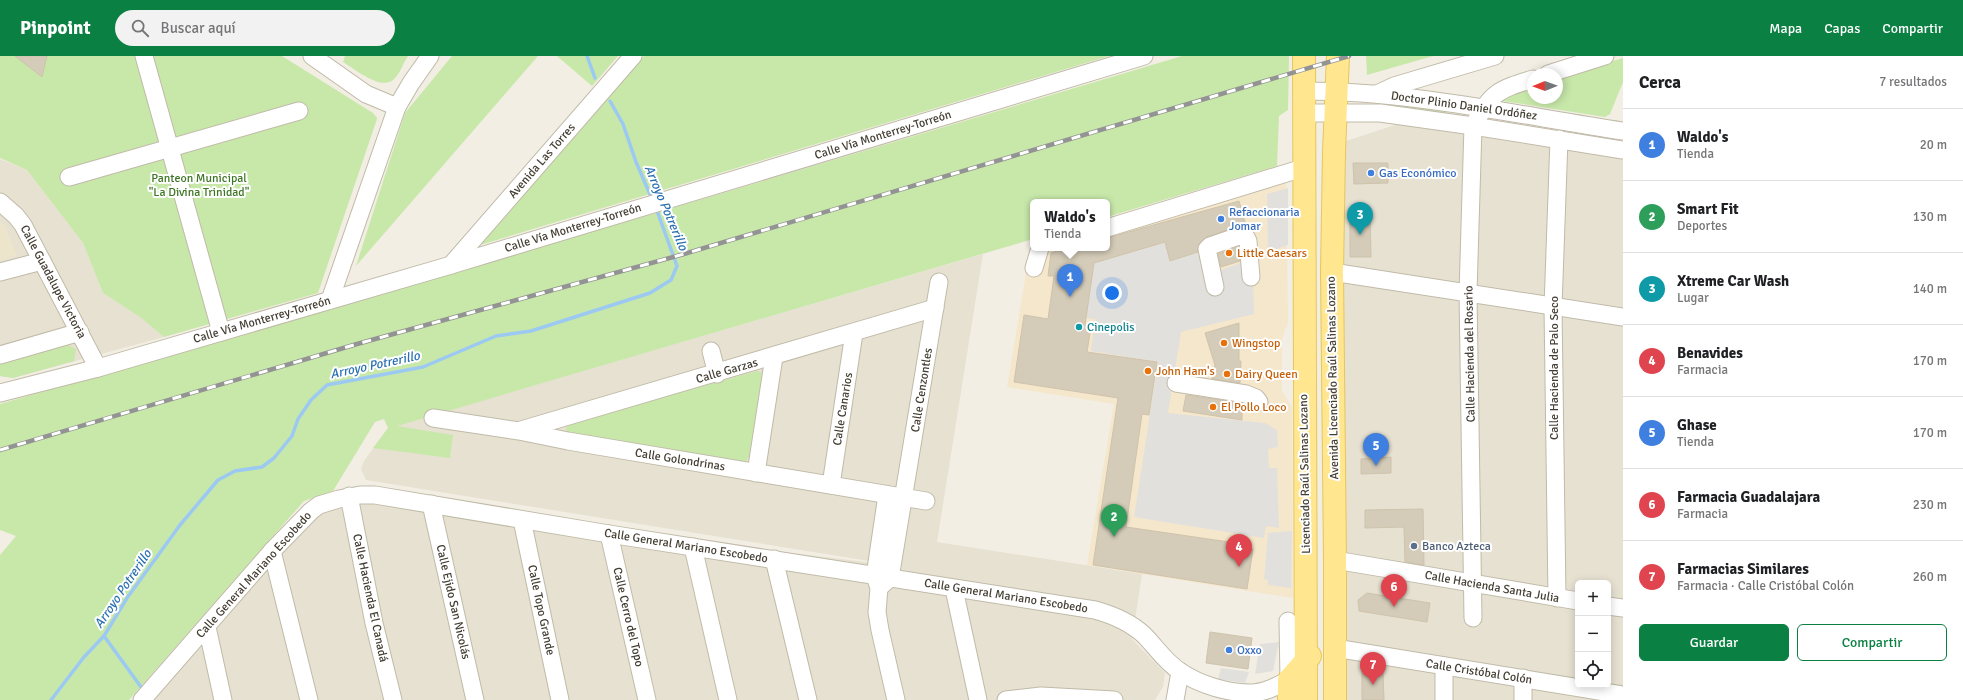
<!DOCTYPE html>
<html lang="es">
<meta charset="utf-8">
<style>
body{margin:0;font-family:Signika,sans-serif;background:#f2f2f2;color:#202124}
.controls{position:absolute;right:12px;bottom:12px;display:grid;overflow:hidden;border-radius:6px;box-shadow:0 2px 10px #0003}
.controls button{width:36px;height:36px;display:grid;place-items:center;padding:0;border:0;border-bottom:1px solid #e0e0e0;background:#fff;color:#202124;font:20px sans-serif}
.compass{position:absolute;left:1527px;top:12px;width:36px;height:36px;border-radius:50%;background:#fff;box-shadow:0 2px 10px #0003;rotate:269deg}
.you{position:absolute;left:1112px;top:237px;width:14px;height:14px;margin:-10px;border:3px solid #fff;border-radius:50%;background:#1a73e8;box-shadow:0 0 0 6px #1a73e833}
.badge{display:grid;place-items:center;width:26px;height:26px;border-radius:50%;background:#0b8043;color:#fff;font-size:13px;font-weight:700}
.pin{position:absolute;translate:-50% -33px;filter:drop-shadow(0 1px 2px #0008)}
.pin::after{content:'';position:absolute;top:21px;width:14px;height:12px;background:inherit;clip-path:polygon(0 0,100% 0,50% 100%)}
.popup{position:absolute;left:1030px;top:143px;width:80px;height:52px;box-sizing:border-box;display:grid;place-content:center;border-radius:6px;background:#fff;filter:drop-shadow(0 1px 3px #0005);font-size:13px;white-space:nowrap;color:#757577}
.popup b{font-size:15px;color:#202124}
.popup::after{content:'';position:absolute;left:50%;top:100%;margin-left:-8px;border:8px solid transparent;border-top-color:#fff}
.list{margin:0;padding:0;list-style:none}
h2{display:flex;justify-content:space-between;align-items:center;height:52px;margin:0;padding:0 16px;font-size:17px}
h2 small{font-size:13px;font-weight:400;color:#757577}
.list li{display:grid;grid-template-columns:26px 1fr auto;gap:12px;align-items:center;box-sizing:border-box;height:72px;padding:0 16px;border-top:1px solid #e0e0e0}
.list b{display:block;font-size:15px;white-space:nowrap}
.list p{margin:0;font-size:13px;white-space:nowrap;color:#757577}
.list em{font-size:13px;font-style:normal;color:#757577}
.actions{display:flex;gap:8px;padding:12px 16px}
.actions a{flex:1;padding:9px 0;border:1px solid #0b8043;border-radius:6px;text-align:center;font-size:14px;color:#0b8043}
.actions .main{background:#0b8043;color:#fff}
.icon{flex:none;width:22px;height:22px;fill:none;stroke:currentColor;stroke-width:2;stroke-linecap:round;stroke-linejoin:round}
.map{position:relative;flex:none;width:1623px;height:644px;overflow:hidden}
header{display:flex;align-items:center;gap:24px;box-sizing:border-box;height:56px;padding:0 20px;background:#0b8043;color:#fff}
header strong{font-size:19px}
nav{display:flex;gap:22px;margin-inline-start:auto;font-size:14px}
.search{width:280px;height:36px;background:#f2f2f2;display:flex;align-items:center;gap:10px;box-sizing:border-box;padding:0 14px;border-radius:22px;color:#757577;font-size:15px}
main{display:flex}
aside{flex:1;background:#fff}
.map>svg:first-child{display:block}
.residential{fill:#e6e1d1;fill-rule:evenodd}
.commercial{fill:#f5e7cc}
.education{fill:#ece5cc}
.green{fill:#c8e8aa}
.parking{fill:#e2e0dc}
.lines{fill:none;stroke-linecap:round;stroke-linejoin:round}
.stream{stroke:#9cc9f2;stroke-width:3.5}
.building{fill:#d4cbb8;stroke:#cfc3ab}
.minor-casing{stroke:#c0baa8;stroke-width:19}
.major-casing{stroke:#e6c65d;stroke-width:24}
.minor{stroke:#fff;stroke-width:17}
.major{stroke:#ffe68f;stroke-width:22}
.rail-casing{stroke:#939393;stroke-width:4.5}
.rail{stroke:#fff;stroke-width:3;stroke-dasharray:9;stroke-linecap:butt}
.shop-dot{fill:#3f7fe0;stroke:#fff;stroke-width:1.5}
.food-dot{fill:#e8710a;stroke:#fff;stroke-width:1.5}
.culture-dot{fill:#0f9aa8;stroke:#fff;stroke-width:1.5}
.service-dot{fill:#5c6f8a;stroke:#fff;stroke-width:1.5}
.labels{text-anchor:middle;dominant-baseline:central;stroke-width:4;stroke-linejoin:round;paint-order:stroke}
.street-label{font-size:12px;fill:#443e33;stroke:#fff}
.shop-label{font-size:12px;fill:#366cbe;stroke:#fff;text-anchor:start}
.park-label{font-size:12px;fill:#3f7625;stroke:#fff}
.food-label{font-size:12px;fill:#c56008;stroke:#fff;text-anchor:start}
.culture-label{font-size:12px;fill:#0d838f;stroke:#fff;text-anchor:start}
.service-label{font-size:12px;fill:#4e5e75;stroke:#fff;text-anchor:start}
.water-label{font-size:13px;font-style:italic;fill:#2a70b1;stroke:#fff}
</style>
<header>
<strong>Pinpoint</strong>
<div class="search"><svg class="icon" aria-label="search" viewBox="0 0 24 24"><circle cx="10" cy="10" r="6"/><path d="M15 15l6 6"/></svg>Buscar aquí</div>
<nav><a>Mapa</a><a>Capas</a><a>Compartir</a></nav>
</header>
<main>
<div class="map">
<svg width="1623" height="644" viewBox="0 0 1623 644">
<rect width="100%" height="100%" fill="#f2eee3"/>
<g class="residential">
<path d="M1398 68 1623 103V644H1347L1340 87ZM1578 527H1608V629H1578Z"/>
<path d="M0 103 27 114 83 187 103 237 141 261 164 281 13 322 0 320Z"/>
<path d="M983 198 937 486 1142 518 1132 583 1165 617 1163 631 1155 644H154L221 568 316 455 370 445 906 511 366 424 361 413 364 405 388 372Z"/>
</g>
<path class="commercial" d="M1286 109 1288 267 1282 282V335L1292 351 1293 542 1087 509 1114 348 1007 331 1031 187 1033 185V192H1107V162Z"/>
<path class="education" d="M0 166 4 168 17 200 0 205Z"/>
<g class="green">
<path d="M0 0H282L373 57 377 62 376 66 318 237 164 281 140 261 103 237 83 187 27 114 0 102Z"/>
<path d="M345 0H408C403 7 401 16 395 22 383 37 355 13 343 6Z"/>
<path d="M452 0H538L356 210 405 57Z"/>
<path d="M557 0H618L592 30Z"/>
<path d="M644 0H1109L480 189Z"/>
<path d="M1182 0H1289L1288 54 1279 60 1277 110 1107 161V146H1033V183L397 370 453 379 450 402 373 392 388 372 384 363 375 366 333 435 304 445 129 644H0V499L16 480 0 474V348L649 159Z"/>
<path d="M1366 0H1433L1367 19Z"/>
<path d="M1623 2V26L1610 58 1605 61 1497 44 1533 29V42H1557V22Z"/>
<path d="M1393 45 1448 54V56L1444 59 1392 50Z"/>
<path d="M68 289 76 293 74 305 13 322 0 320V308Z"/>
<path d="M757 315 761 316 762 322 749 401 745 406 568 377 566 373 567 369 573 366Z"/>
</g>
<g class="parking">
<path d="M1288 132V189L1268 196 1267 138Z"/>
<path d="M1165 186 1170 205 1204 195 1210 218 1243 206 1253 212 1254 258 1181 276 1168 357 1265 367 1277 374 1278 391 1268 393 1269 412H1277L1279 472 1266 470 1264 482 1134 461 1158 306 1091 295 1095 263 1086 262 1094 207Z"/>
<path d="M1292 475 1291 532 1268 529V524L1264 523 1268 477Z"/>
<path d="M1279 586 1273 615 1255 618 1260 588Z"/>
<path d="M1221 612 1249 616 1245 627 1218 623Z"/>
</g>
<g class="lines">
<g class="stream">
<path d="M587 0 595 22"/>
<path d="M610 45 623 68 636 106 652 143"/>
<path d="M104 580 141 631"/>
<path d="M51 644 84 601 104 580 127 542 180 469 218 424 235 415 262 411 274 402 292 380 298 363 311 344 327 329 423 311 496 280 531 275 650 237 671 224 677 210 656 152"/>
</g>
</g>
<g class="building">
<path d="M15 0H47L42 21Z"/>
<path d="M1353 107H1388V127L1354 128Z"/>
<path d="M1239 145 1246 169 1236 171 1206 181 1198 190V196L1170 205 1165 186 1094 207 1085 269 1091 270 1087 296 1157 306 1149 359 1142 358 1126 471 1229 486 1228 489 1253 493 1247 533 1093 509 1118 342 1014 326 1024 259 1048 263 1054 220H1048L1051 197 1067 192H1107V182Z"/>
<path d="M1350 157H1370L1371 201H1350Z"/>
<path d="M1238 191 1240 205 1221 211 1218 198Z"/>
<path d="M1239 267V305H1241L1240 327 1212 323 1215 309 1205 277Z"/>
<path d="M1186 339 1242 347V364L1183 355Z"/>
<path d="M1391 401V417L1361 418V403Z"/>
<path d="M1423 453 1424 509 1405 506 1404 471 1365 472V454Z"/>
<path d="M1367 537 1430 547 1427 566 1359 555 1358 544Z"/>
<path d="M1210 576 1252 582 1248 613 1206 607Z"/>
<path d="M1362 617H1383L1384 644H1362Z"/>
</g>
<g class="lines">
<defs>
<g id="minor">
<path d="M144 0 221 276"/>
<path d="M312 0 366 38 397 51"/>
<path d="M1548 18 1605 0"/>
<path d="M1304 35C1411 35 1517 59 1623 75"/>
<path d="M1377 38 1394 30 1495 0"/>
<path d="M1304 57H1380L1473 70 1623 94"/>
<path d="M69 121 299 55"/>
<path d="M0 146 16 160 23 169 98 312"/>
<path d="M1107 172 1303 112"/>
<path d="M451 209 633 0"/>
<path d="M1034 212 1040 192"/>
<path d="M0 216 42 205"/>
<path d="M1332 216 1623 261"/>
<path d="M1215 231 1207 193 1210 190 1239 180 1246 181 1248 185 1251 221"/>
<path d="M330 244 397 51 411 27 430 0"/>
<path d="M711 295 717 318"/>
<path d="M0 299 80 276"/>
<path d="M1176 327 1246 338 1256 342 1259 346"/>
<path d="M0 337 98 312 451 209 1144 0"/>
<path d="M433 362 519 375 568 385 926 445"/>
<path d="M521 374 935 252"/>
<path d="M756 417 774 301"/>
<path d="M831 429 854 277"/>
<path d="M887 439 875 520 879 532 877 556 880 574 896 644"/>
<path d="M349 440 374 567 393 644"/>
<path d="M431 448 475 644"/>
<path d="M522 464 560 644"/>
<path d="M609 478 647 644"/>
<path d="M693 491 728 644"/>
<path d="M272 495 309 644"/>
<path d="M774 503 808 644"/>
<path d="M1335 504 1578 545"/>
<path d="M882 529 890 522 939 226"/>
<path d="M954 533 978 644"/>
<path d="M1557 542 1553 251 1559 83"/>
<path d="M1608 550 1623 552"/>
<path d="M1473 562 1468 237 1473 70C1492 36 1497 34 1533 23"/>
<path d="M207 571 223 644"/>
<path d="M1335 592 1623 639"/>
<path d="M1444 610V644"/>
<path d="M1523 622V644"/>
<path d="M142 644 272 495 311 455 319 449 339 443 360 439H375L609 478 1095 554C1113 559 1130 566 1144 579 1156 591 1166 607 1181 616 1200 629 1228 637 1251 637 1264 637 1277 630 1289 624L1288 565"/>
<path d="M1006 644 1041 640 1114 644"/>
<path d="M1175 644 1180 616"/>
</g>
<g id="major">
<path d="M1304 0C1303 215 1307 429 1306 644"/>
<path d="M1289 644V624L1310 600"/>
<path d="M1335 644V504L1332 216 1334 96 1338 0"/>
</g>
</defs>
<use href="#minor" class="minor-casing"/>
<use href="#major" class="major-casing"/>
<use href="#minor" class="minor"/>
<use href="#major" class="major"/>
<defs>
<path id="rail" d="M0 394 357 288 684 198 1349 0"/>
</defs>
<use href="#rail" class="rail-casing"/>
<use href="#rail" class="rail"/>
</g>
<g class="shop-dot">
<circle cx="1371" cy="117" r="4"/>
<circle cx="1221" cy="163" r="4"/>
<circle cx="1229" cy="594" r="4"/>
</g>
<g class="food-dot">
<circle cx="1229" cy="197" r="4"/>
<circle cx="1224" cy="287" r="4"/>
<circle cx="1148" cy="315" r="4"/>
<circle cx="1227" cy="318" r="4"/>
<circle cx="1213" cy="351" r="4"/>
</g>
<circle class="culture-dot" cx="1079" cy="271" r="4"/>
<circle class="service-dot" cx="1414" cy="490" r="4"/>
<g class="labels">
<g class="street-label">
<text transform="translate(1464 50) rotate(8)">Doctor Plinio Daniel Ordóñez</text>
<text transform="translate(883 79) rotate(-17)">Calle Vía Monterrey-Torreón</text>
<text transform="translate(542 105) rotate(-49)">Avenida Las Torres</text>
<text transform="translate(573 172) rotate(-17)">Calle Vía Monterrey-Torreón</text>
<text transform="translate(53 226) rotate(62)">Calle Guadalupe Victoria</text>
<text transform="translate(262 264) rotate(-16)">Calle Vía Monterrey-Torreón</text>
<text transform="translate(1470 298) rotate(-91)">Calle Hacienda del Rosario</text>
<text transform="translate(1554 312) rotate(-90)">Calle Hacienda de Palo Seco</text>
<text transform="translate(727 315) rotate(-16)">Calle Garzas</text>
<text transform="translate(1333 322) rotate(-91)">Avenida Licenciado Raúl Salinas Lozano</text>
<text transform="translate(922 334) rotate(-81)">Calle Cenzontles</text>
<text transform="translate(843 353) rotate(-81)">Calle Canarios</text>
<text transform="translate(680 404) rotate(9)">Calle Golondrinas</text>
<text transform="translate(1305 418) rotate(-91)">Licenciado Raúl Salinas Lozano</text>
<text transform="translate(686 490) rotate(9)">Calle General Mariano Escobedo</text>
<text transform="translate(254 519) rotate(-48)">Calle General Mariano Escobedo</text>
<text transform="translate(1492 531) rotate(10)">Calle Hacienda Santa Julia</text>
<text transform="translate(1006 540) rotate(9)">Calle General Mariano Escobedo</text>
<text transform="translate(370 542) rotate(78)">Calle Hacienda El Canadá</text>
<text transform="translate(453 546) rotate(77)">Calle Ejido San Nicolás</text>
<text transform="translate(541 554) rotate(78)">Calle Topo Grande</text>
<text transform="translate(628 561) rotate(77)">Calle Cerro del Topo</text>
<text transform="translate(1479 616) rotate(9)">Calle Cristóbal Colón</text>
</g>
<g class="shop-label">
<text x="1379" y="117">Gas Económico</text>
<text x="1229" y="156">Refaccionaria<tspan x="1229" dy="14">Jomar</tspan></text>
<text x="1237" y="594">Oxxo</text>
</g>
<g class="park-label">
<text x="199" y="122">Panteon Municipal<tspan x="199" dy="14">"La Divina Trinidad"</tspan></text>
</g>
<g class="food-label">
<text x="1237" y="197">Little Caesars</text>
<text x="1232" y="287">Wingstop</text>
<text x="1156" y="315">John Ham's</text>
<text x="1235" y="318">Dairy Queen</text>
<text x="1221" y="351">El Pollo Loco</text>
</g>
<g class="culture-label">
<text x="1087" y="271">Cinepolis</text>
</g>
<g class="service-label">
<text x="1422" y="490">Banco Azteca</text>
</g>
<g class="water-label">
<text transform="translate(666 152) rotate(67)">Arroyo Potrerillo</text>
<text transform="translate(375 309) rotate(-12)">Arroyo Potrerillo</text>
<text transform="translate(123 533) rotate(-56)">Arroyo Potrerillo</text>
</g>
</g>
</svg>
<div class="controls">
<button>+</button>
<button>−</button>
<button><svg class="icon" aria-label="locate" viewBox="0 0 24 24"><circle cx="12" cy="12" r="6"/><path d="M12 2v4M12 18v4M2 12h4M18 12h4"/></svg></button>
</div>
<svg class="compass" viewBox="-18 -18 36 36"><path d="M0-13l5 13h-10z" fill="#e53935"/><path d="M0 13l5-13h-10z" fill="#757577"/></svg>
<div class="you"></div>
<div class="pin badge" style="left:1070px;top:241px;background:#3f7fe0">1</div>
<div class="popup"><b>Waldo's</b>Tienda</div>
<div class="pin badge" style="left:1114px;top:481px;background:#2e9e5b">2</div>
<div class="pin badge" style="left:1360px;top:179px;background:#0f9aa8">3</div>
<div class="pin badge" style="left:1239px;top:511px;background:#e0444e">4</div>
<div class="pin badge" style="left:1376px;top:410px;background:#3f7fe0">5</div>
<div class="pin badge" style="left:1394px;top:551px;background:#e0444e">6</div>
<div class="pin badge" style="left:1373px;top:629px;background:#e0444e">7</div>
</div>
<aside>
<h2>Cerca<small>7 resultados</small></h2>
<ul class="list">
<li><span class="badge" style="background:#3f7fe0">1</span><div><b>Waldo's</b><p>Tienda</p></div><em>20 m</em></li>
<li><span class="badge" style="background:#2e9e5b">2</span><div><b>Smart Fit</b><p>Deportes</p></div><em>130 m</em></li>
<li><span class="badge" style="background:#0f9aa8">3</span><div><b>Xtreme Car Wash</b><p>Lugar</p></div><em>140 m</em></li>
<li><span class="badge" style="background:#e0444e">4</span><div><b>Benavides</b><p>Farmacia</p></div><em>170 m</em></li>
<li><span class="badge" style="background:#3f7fe0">5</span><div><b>Ghase</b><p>Tienda</p></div><em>170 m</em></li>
<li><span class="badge" style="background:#e0444e">6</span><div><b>Farmacia Guadalajara</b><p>Farmacia</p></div><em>230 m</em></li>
<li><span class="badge" style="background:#e0444e">7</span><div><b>Farmacias Similares</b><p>Farmacia · Calle Cristóbal Colón</p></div><em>260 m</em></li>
</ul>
<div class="actions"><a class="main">Guardar</a><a>Compartir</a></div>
</aside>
</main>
